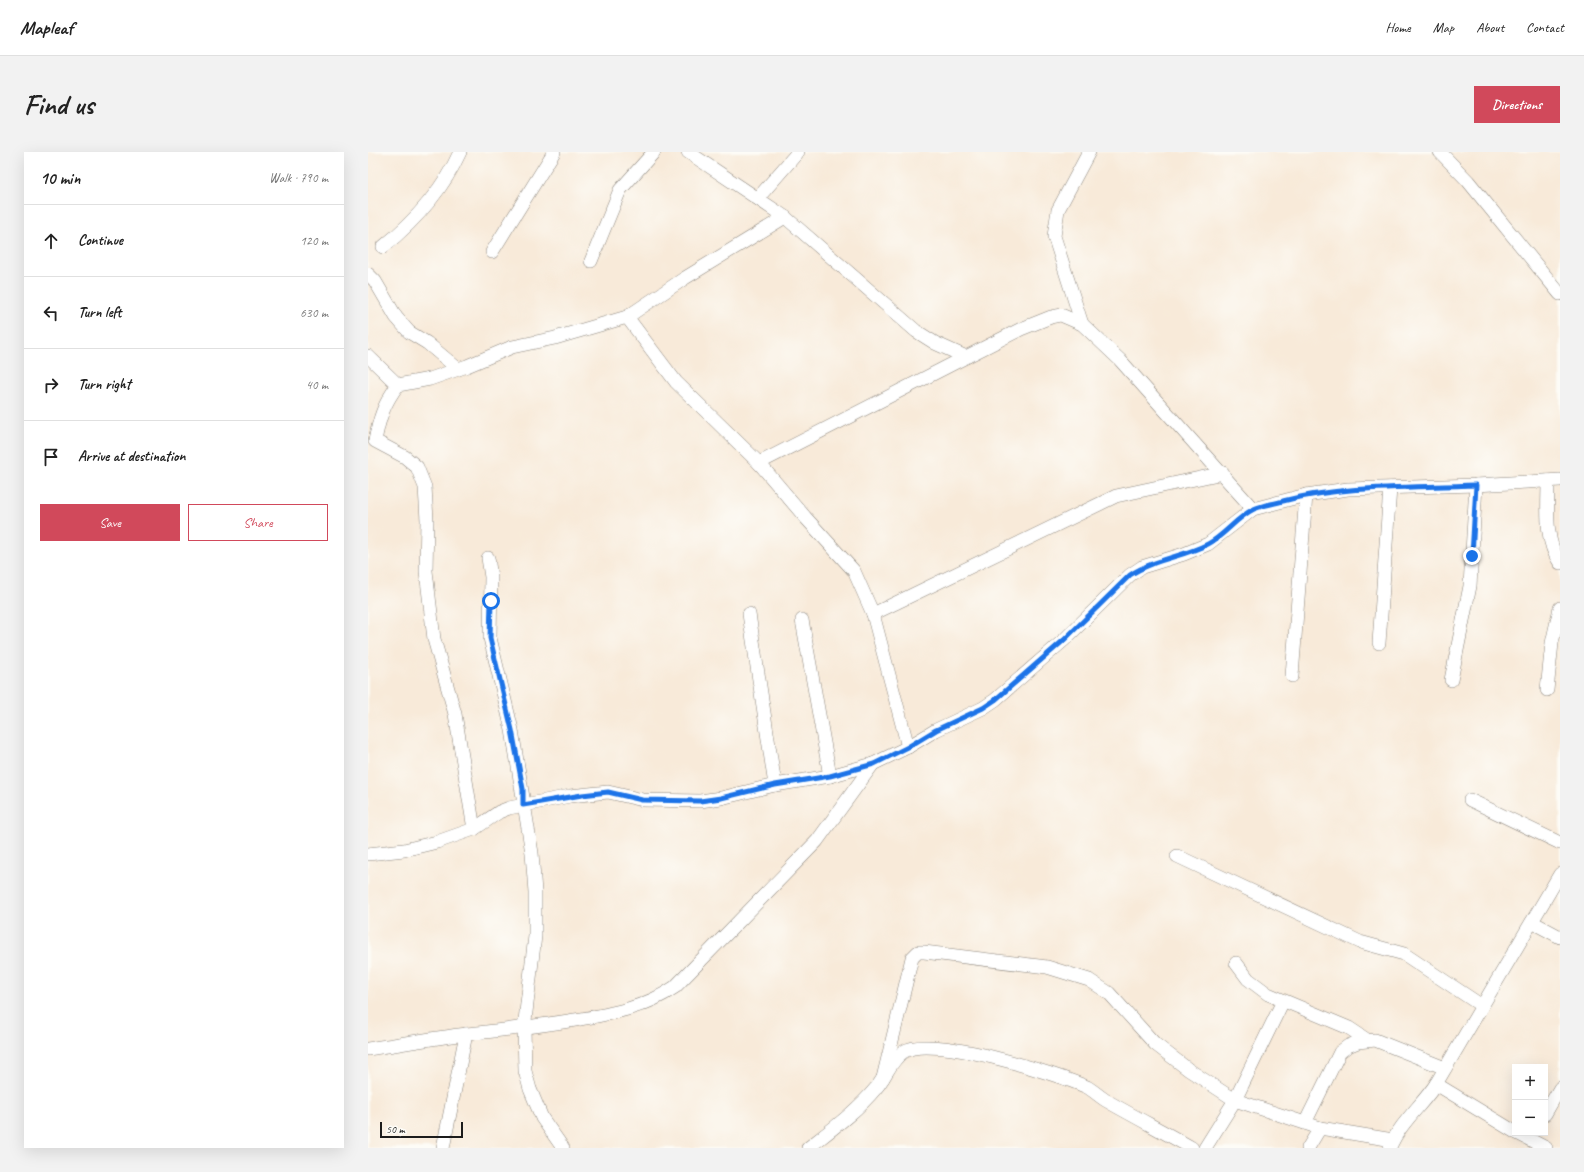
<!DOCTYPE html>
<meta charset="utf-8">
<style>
body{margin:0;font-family:Caveat,sans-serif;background:#f2f2f2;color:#222}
.controls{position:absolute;right:12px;bottom:12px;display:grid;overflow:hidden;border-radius:0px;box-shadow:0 4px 16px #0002}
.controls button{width:36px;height:36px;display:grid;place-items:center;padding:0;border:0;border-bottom:1px solid #e0e0e0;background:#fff;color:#222;font:20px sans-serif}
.scale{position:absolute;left:12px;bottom:10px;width:83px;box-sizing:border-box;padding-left:4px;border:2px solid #1c1c1c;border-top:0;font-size:11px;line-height:14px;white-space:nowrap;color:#1c1c1c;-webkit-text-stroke:3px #fdfcf7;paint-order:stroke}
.stop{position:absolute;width:12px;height:12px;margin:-9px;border:3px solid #1a73e8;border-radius:50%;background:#fff}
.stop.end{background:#1a73e8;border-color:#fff;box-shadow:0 1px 4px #0008}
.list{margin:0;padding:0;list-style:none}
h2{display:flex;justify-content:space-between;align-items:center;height:52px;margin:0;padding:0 16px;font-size:17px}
h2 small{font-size:13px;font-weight:400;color:#767676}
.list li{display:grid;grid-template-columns:26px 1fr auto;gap:12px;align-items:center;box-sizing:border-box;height:72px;padding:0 16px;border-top:1px solid #e0e0e0}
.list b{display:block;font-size:15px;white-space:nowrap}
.list em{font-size:13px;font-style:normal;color:#767676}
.actions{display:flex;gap:8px;padding:12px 16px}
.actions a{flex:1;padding:9px 0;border:1px solid #d1495b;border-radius:0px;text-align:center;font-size:14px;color:#d1495b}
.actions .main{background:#d1495b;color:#fff}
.icon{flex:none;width:22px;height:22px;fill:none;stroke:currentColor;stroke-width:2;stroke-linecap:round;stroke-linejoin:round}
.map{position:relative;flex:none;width:1192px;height:996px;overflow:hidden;border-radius:0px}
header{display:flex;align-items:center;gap:24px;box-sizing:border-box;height:56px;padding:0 20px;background:#fff;border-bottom:1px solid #e0e0e0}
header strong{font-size:19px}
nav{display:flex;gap:22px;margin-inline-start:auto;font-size:14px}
.intro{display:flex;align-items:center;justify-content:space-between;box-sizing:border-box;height:96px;padding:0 24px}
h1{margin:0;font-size:28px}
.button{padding:10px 18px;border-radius:0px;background:#d1495b;color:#fff;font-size:14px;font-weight:700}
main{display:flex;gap:24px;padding:0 24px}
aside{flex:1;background:#fff;border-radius:0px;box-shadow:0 4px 16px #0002}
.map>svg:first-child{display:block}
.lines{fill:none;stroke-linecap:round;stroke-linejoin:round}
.minor-casing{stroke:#8a837a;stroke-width:14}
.minor{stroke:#fff;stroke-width:13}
.route{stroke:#1a73e8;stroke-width:5}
</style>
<header>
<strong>Mapleaf</strong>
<nav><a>Home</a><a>Map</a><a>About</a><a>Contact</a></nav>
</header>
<div class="intro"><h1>Find us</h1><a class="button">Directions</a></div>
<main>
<aside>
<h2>10 min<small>Walk · 790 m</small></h2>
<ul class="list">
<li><svg class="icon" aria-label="ahead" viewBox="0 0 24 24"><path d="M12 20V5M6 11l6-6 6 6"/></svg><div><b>Continue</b></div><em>120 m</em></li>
<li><svg class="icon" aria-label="left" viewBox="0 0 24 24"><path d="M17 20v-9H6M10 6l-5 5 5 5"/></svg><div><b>Turn left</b></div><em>630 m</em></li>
<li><svg class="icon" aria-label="right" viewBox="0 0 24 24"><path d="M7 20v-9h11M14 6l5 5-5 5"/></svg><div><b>Turn right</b></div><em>40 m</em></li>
<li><svg class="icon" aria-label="arrive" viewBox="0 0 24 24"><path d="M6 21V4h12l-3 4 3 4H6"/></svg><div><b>Arrive at destination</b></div></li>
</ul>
<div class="actions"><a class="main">Save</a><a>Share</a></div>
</aside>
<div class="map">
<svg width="1192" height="996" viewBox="0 0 1192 996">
<rect width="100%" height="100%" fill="#fdfcf7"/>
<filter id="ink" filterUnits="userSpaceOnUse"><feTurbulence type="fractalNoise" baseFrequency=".025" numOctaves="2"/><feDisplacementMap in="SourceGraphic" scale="8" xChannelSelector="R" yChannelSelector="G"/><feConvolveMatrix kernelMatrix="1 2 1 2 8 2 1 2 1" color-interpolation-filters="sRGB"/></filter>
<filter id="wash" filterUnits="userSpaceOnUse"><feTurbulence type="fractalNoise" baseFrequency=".012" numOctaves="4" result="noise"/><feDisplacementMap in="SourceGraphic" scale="16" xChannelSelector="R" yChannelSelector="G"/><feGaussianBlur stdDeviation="0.9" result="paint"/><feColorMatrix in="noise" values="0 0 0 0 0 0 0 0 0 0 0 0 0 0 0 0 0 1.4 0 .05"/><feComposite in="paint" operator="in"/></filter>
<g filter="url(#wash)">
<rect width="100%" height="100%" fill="#f8ead9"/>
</g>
<g filter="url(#ink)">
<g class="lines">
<defs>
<g id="minor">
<path d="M320 0 417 65 548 179 567 191 598 205 653 177 683 165 693 163 714 172 752 208 885 357"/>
<path d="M1072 0 1100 29 1192 142"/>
<path d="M390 46 430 0"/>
<path d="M15 95C47 69 75 38 92 0"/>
<path d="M124 100 186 0"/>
<path d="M223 109 252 38 286 0"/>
<path d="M0 122 7 129 28 165 41 180 59 191 90 217"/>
<path d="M259 165 308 230 391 311 437 365 486 419 505 462 540 595"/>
<path d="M714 172 686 84 690 58 721 0"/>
<path d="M0 204 30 233"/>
<path d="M391 311 598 205"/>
<path d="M1180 329C1180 357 1176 387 1192 411"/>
<path d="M120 406 123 425 122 486 144 578 164 701 167 740V784L156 877 157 919 162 937 174 966 195 996"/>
<path d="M381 462 407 633"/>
<path d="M505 462 748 344 855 321"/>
<path d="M434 468 462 624"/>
<path d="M1011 491 1022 336"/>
<path d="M924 524 938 343"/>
<path d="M1083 528 1102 434 1108 333"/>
<path d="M1179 538 1184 491 1192 456"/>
<path d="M1102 648 1192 691"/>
<path d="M106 677 87 562 66 487 58 419 59 368 57 335 49 315 37 305 7 289C11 267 16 251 30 233L62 227 99 214 144 195 187 186 259 165 317 126 417 65"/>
<path d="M0 702 36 698 69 690 106 677 131 660 141 656 202 644 240 640 275 648 332 649 353 646 407 633 462 624 505 612 540 595 568 578 615 556 627 548 696 488 762 423 774 415 816 402 840 392 885 357 938 343 980 337 1108 333 1192 328"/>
<path d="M809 704 992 790 1036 802 1114 854"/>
<path d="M1164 770 1192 785"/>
<path d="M868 811 880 827 900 842 981 876 999 888"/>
<path d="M0 897C33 892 66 886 99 882 136 878 171 874 207 868 243 862 277 856 307 835L449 689 505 612"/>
<path d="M515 926 544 806 550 800H556L679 815 721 828 741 841 787 892 821 918 867 948 952 976 1025 988"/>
<path d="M1068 932 1147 980"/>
<path d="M1177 962 1192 936"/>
<path d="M937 971 972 900 980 894 990 890 1007 888 1077 916"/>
<path d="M1149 981 1178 996"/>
<path d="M1022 995C1032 971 1054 953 1068 932L1192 722"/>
<path d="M75 996 98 882"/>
<path d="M440 996C463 978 489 959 508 936 517 926 523 908 535 900 563 881 688 922 719 935 726 939 732 945 739 949 767 965 796 980 824 996"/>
<path d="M837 996 867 948 915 849"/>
<path d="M940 996 952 976"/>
</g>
</defs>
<use href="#minor" class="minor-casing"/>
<use href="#minor" class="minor"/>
</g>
</g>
<g class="lines" filter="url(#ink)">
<path class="route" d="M123 449 122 486 144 578 155 637V653L214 643 240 640 274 648 332 649 353 646 407 633 462 624 506 612 540 595 568 578 615 556 627 548 696 488 762 423C786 407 815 405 840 392 857 383 869 365 886 357 894 353 906 352 915 349 978 333 1043 336 1108 333L1104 404"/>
</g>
</svg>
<div class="controls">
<button>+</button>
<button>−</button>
</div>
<div class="scale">50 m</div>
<div class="stop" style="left:123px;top:449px"></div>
<div class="stop end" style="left:1104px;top:404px"></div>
</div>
</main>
